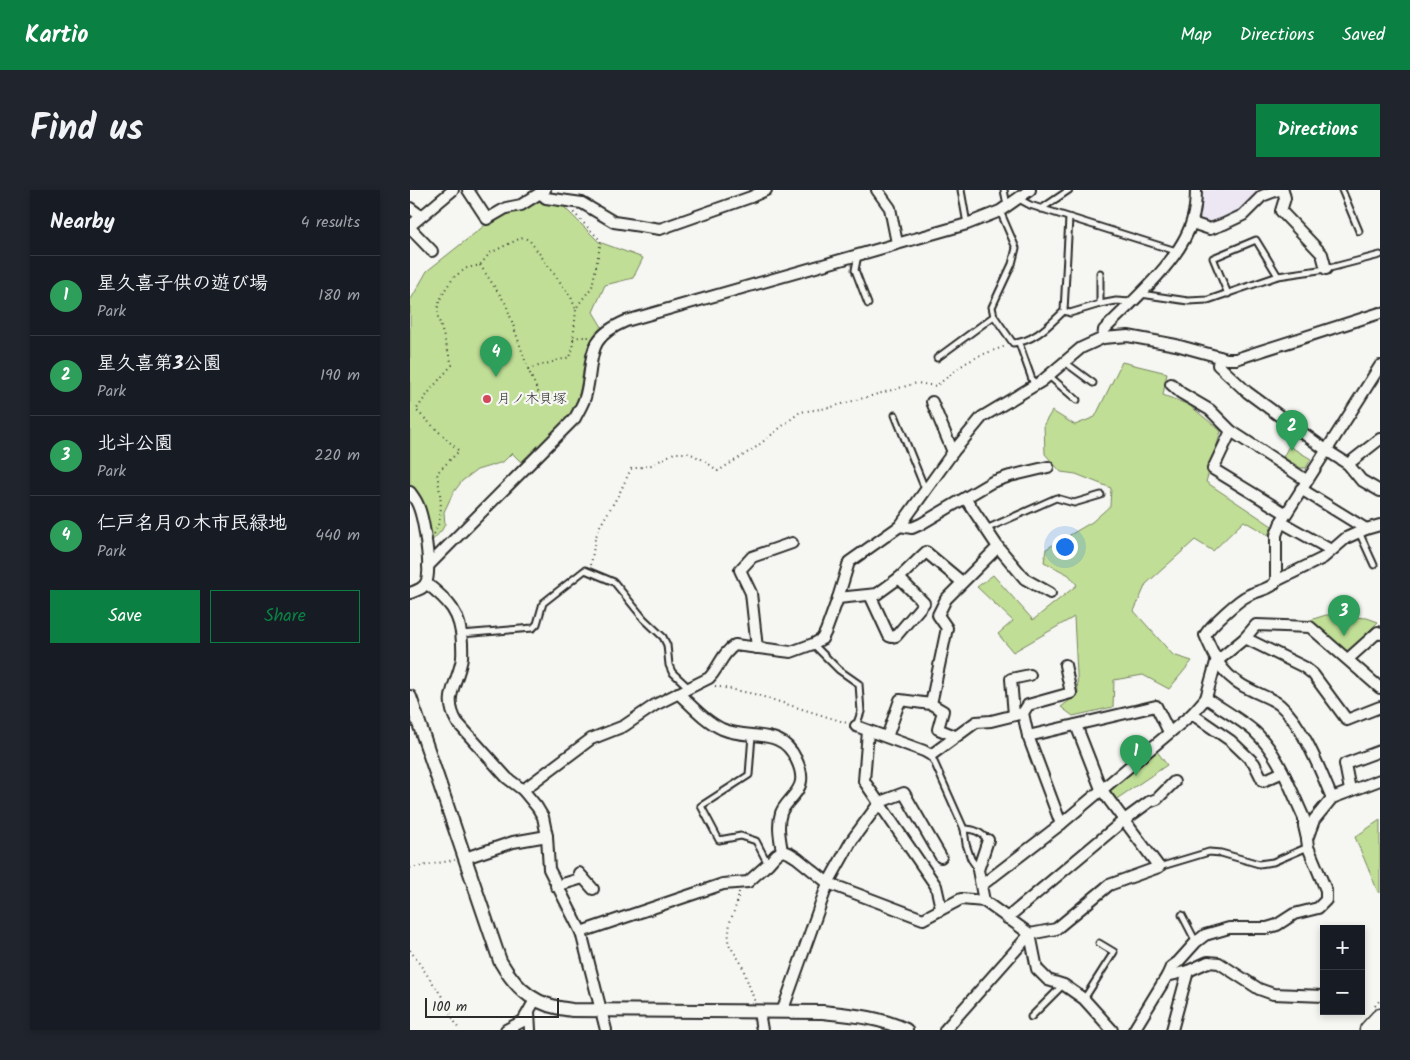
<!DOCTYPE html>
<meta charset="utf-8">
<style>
body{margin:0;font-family:Kalam,"Klee One",sans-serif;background:#20242c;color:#f1f3f6}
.controls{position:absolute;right:15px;bottom:15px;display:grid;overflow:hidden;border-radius:0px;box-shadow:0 2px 8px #0003}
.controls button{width:45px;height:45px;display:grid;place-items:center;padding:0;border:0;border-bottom:1px solid #363941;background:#171b24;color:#f1f3f6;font:25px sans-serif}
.scale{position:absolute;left:15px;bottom:12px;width:134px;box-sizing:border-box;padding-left:5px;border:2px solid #2b2b2b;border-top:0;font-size:14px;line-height:18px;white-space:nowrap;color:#2b2b2b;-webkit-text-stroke:4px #f6f6f2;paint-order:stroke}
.you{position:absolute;left:654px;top:356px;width:18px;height:18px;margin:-12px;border:4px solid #fff;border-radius:50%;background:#1a73e8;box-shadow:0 0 0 8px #1a73e833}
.badge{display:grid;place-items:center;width:32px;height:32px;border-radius:50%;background:#0b8043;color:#fff;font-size:16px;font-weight:700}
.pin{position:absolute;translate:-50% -41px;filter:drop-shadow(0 1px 2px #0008)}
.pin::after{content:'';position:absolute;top:26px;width:18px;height:15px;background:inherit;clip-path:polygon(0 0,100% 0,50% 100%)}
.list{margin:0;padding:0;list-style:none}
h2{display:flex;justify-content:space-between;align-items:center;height:65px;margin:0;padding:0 20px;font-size:21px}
h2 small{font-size:16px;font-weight:400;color:#9ea1a6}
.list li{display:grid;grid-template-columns:32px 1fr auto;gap:15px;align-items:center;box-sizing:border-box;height:80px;padding:0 20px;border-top:1px solid #363941}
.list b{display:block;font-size:19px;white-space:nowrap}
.list p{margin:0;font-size:16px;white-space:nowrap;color:#9ea1a6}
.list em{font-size:16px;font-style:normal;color:#9ea1a6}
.actions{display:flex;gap:10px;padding:15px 20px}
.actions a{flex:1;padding:11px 0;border:1px solid #0b8043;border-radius:0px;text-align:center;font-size:18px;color:#0b8043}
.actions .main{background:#0b8043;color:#fff}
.map{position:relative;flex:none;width:970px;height:840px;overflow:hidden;border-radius:0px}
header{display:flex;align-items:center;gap:30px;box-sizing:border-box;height:70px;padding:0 25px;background:#0b8043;color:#fff}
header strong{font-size:24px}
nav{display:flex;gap:28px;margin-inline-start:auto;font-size:18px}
.intro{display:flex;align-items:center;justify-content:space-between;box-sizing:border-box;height:120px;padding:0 30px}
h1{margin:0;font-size:35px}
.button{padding:12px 22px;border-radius:0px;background:#0b8043;color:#fff;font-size:18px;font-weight:700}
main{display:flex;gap:30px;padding:0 30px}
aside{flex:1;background:#171b24;border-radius:0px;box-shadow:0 2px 8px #0003}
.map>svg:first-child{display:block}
.built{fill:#ede7f3}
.green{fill:#c0de96;stroke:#768460}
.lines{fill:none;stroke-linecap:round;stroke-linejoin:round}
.service-casing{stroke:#2b2b2b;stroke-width:9}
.minor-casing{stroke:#2b2b2b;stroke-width:14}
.tertiary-casing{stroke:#2b2b2b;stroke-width:16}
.trunk-casing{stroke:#2b2b2b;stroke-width:21}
.path{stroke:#2b2b2b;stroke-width:2;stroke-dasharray:1 4;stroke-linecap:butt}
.service{stroke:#f6f6f2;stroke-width:5}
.minor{stroke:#f6f6f2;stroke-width:10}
.tertiary{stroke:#f6f6f2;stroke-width:12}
.trunk{stroke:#f6f6f2;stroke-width:18}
.poi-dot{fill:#d1495b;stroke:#f6f6f2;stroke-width:2}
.labels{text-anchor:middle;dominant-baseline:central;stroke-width:4.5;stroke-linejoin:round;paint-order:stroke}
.poi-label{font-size:14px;fill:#2b2b2b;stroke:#f6f6f2;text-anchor:start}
</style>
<header>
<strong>Kartio</strong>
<nav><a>Map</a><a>Directions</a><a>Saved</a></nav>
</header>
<div class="intro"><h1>Find us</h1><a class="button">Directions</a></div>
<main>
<aside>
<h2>Nearby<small>4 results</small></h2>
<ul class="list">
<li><span class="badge" style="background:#2e9e5b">1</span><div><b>星久喜子供の遊び場</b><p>Park</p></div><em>180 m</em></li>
<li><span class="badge" style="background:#2e9e5b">2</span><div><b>星久喜第3公園</b><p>Park</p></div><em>190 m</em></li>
<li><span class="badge" style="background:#2e9e5b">3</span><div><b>北斗公園</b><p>Park</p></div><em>220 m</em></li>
<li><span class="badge" style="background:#2e9e5b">4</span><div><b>仁戸名月の木市民緑地</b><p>Park</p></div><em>440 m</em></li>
</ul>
<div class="actions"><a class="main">Save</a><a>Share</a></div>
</aside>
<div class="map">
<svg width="970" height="840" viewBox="0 0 970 840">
<rect width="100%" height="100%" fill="#f6f6f2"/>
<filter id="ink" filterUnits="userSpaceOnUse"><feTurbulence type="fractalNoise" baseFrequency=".02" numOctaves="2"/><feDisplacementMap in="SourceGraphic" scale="10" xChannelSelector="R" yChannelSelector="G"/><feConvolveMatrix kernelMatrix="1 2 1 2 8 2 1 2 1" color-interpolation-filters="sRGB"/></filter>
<g filter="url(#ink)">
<path class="built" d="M792 0H853L847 4 828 22 814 29 804 32H792L790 28Z"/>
<g class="green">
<path d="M128 10 150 13 189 52 233 68 223 88 195 95 183 122 192 137C167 157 178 193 163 219 151 238 127 256 111 272L102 263 93 272 67 280 52 291 43 303 34 322 35 334 32 340 20 353C15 332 17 312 0 296V111L17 81 74 36 100 21Z"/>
<path d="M712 172 757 183 753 205 779 215 811 241 796 292 862 336 858 345 834 331 803 361 785 350 736 394 724 421 763 465 782 471 759 499 733 485 704 490 703 517 663 526 651 517 668 504 664 427 603 462 588 444 603 431 567 397 583 385 623 430 667 395 659 385 634 372 636 359 682 332 700 316 701 298 666 284 651 282 635 264 634 234 642 221 665 235 685 227Z"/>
<path d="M879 256 901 269 896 278H891L873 267Z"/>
<path d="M916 425 957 428 968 432 940 460 933 461 897 431Z"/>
<path d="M746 560 757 575 705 610 697 598Z"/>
<path d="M970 630V703L968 702 945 647Z"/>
</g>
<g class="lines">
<defs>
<g id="service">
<path d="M551 0 557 34"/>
<path d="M594 0 597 15"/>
<path d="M932 0 949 41"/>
<path d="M609 9 620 15 766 61"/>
<path d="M631 19 659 0"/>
<path d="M590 21 606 58 602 74 582 117 584 126 603 153C624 152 639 135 654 121L659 28"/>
<path d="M448 65 445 80 458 114"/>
<path d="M731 104 778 111 798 110 868 86 916 79 970 65"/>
<path d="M818 104 803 68 846 50 868 86"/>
<path d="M690 114V83"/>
<path d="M654 121 660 123 690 114 706 111 721 112"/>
<path d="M609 153 624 195"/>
<path d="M527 168 584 126"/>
<path d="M656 173 683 193"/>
<path d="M639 186 667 210"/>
<path d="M485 225 515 299"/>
<path d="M576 339 646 308 664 313 691 305"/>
<path d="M949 342 964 375"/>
<path d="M51 444 123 438 127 434 133 413 175 380 204 392 234 429 253 447 257 455 259 475 262 482 279 498"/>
<path d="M403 454 429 480 449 494 451 522 446 536"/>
<path d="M342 545 339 585 291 616 309 650 331 646 346 651 358 674"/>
<path d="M521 565 554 639 556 654 561 669 568 679"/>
<path d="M554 639C565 639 570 642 578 650"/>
<path d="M749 677 799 662 811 663 849 674 863 672 898 657"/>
<path d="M772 725 786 752"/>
<path d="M674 809 704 762 689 753"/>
<path d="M621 827 653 795"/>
</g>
<g id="minor">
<path d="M58 0 77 29 96 18 111 15 135 0"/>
<path d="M467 0 480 18 487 53"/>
<path d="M873 0 875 8 871 21 912 64 916 79"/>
<path d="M130 3 136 8 172 13 204 32 250 39 341 7 356 0"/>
<path d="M0 18 11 26"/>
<path d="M782 33 800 39 814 34 833 25 852 6 868 0"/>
<path d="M0 36 43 0"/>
<path d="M0 38 22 61"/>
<path d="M693 148 694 140C722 111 771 70 782 31 785 21 786 11 786 0"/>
<path d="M809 167 808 175 837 202 916 260 938 274 951 290 970 301"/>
<path d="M761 194 771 203 800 220 821 241 896 290"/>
<path d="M522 212 543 262"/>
<path d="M821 241 803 279 875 323"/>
<path d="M938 274 970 249"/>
<path d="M891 299 956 339"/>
<path d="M0 302C3 306 6 310 8 315 14 329 22 380 16 393 13 399 6 401 0 403"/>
<path d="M556 309 588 357 615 389 640 403"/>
<path d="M871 332 921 360"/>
<path d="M490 336 502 338 511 334 582 292 600 286 638 277"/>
<path d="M18 376 165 228C169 220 174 213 176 204 185 167 174 149 216 131L557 34 590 21 620 0"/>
<path d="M866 391 913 368 936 348 956 339 970 335"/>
<path d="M16 393C39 411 51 423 52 453 52 459 53 467 51 473 46 496 33 508 47 532L97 588 113 600 127 617 133 627 137 646 139 679 171 742 196 840"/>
<path d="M460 405 479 446 482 447 486 446 514 413 489 388"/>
<path d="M428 408 467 404 489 388 516 362 552 392"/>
<path d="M835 448 894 477 903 484 937 530 970 517"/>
<path d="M347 458 341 403 330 380 342 367 382 353"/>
<path d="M938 469 968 442 970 444"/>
<path d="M268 503C281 515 295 531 312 539 340 551 371 536 386 569 389 575 392 584 391 591 390 603 375 612 371 623 367 635 370 649 372 661"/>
<path d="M796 508C812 519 830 529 844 541 869 564 880 598 894 628V636L897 649"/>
<path d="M521 514 537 438 528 425 536 409 588 357"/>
<path d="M782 524 821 551 844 573 853 591 873 582"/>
<path d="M604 525 601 489 620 485"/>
<path d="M446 536 514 561 521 565 566 532 581 531 613 523"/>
<path d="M458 541 454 591 526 696 531 718"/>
<path d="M618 546 746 516 759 542"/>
<path d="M477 547 490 510 521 514 533 521 528 539 545 546"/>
<path d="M113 600 181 549 214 536 245 515 299 488C309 478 312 463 325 455L381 462 403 454 412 449 416 441 428 408 439 372 490 336 543 262 572 227 632 191 671 158 693 148 718 146 766 155 817 169H826L970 123"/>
<path d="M940 600 935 574 970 561"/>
<path d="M922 608C910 580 893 535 870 515 863 509 851 505 843 501 814 488 807 473 795 445 801 435 828 410 839 405 848 400 861 400 866 391V345L871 332 970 176"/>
<path d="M651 634 618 546 613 523 618 515 661 503 655 475"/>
<path d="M578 650 568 680 574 711 620 744 627 779 638 790 654 795 674 809 702 840"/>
<path d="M55 668 103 652 137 646"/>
<path d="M169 683 183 699"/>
<path d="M572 695 651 634 782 524 796 508 806 472 835 448 846 435 900 437 970 498"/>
<path d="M146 696 173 688"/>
<path d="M597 728 713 631 739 612 747 609 764 592"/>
<path d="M171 742 313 694 338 692 358 674 366 665 372 661 379 663 387 668 418 693 513 729 551 709 574 711"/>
<path d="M757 786 761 777 768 772 786 752 795 745 819 738H857L867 735 884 724 908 718 916 710V700L898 657 897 649 904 630 922 608 970 590"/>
<path d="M119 822 120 840"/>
<path d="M349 822 352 840"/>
<path d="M372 822 418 693 442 650 470 612 494 603 531 667"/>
<path d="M96 840 113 831 125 810"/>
<path d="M535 840 620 744 646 739 699 695 749 677 691 599 666 535"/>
<path d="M724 840 757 786 778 781 798 772 809 773 849 799 863 804 914 806"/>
<path d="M762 840 778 781"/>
</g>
<path id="tertiary" d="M0 507 90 771C108 802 126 816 162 820L412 822C441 825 470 827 496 840"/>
<path id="trunk" d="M959 840 970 828"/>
</defs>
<use href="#service" class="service-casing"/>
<use href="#minor" class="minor-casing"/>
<use href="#tertiary" class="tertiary-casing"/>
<use href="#trunk" class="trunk-casing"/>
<g class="path">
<path d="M70 75 96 114 118 179 133 213"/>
<path d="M163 149 169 147H180"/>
<path d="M118 179 160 167 162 162 166 120 168 115 182 97 191 51 162 21"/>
<path d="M24 344C35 325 30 304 27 283L49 261 6 220 22 198 42 175 28 127V114L36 98 45 86 57 78 70 75 80 63 113 47 120 51 161 107 166 120"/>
<path d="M181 375 185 349 190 336 209 304 221 279 242 275 264 263H279L295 271 308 281 345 258 390 222 418 218 507 193 526 196 554 174 571 165 596 156"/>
<path d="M305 496 344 504 437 533"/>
<path d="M0 678 45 670"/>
<path d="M329 702 327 713 320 732 318 753 331 773 345 812"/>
<path d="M0 760 31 805 49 840"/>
<path d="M965 816 970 810"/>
</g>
<use href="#service" class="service"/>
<use href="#minor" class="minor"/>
<use href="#tertiary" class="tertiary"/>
<use href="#trunk" class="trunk"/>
</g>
</g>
<circle class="poi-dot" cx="77" cy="209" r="5"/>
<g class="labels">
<g class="poi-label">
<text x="87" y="209">月ノ木貝塚</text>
</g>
</g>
</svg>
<div class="controls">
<button>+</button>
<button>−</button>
</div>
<div class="scale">100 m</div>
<div class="you"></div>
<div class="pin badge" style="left:726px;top:586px;background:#2e9e5b">1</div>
<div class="pin badge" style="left:882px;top:261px;background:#2e9e5b">2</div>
<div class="pin badge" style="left:934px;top:446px;background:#2e9e5b">3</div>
<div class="pin badge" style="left:86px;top:187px;background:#2e9e5b">4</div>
</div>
</main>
